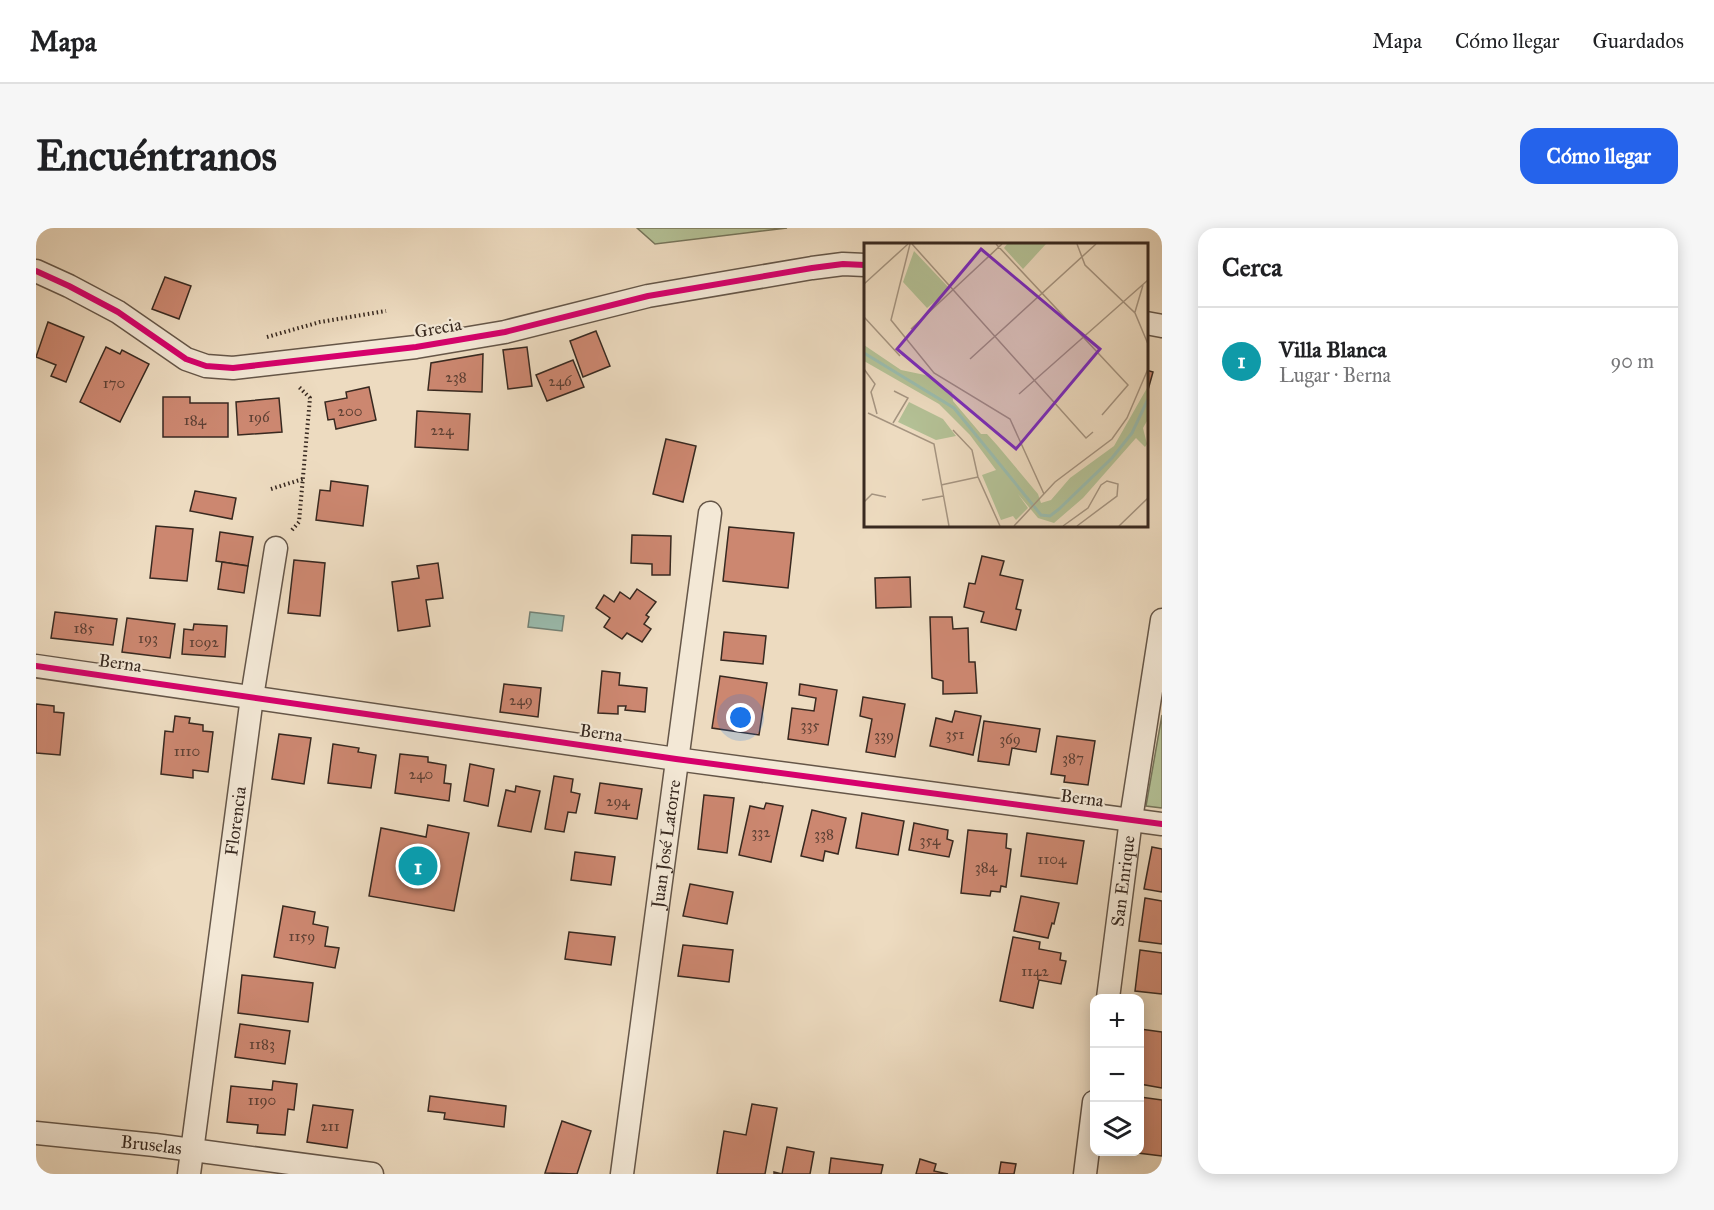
<!DOCTYPE html>
<html lang="es">
<meta charset="utf-8">
<style>
body{margin:0;font-family:"IM FELL Great Primer",serif;background:#f6f6f6;color:#202124}
.controls{position:absolute;right:18px;bottom:18px;display:grid;overflow:hidden;border-radius:12px;box-shadow:0 3px 15px #0003}
.controls button{width:54px;height:54px;display:grid;place-items:center;padding:0;border:0;border-bottom:2px solid #e0e0e0;background:#fff;color:#202124;font:30px sans-serif}
.you{position:absolute;left:705px;top:490px;width:21px;height:21px;margin:-15px;border:4px solid #fff;border-radius:50%;background:#1a73e8;box-shadow:0 0 0 9px #1a73e833}
.badge{display:grid;place-items:center;width:39px;height:39px;border-radius:50%;background:#2563eb;color:#fff;font-size:20px;font-weight:700}
.pin{position:absolute;translate:-50% -50%;border:3px solid #fff;box-shadow:0 2px 6px #0006}
.list{margin:0;padding:0;list-style:none}
h2{display:flex;justify-content:space-between;align-items:center;height:78px;margin:0;padding:0 24px;font-size:26px}
h2 small{font-size:20px;font-weight:400;color:#757577}
.list li{display:grid;grid-template-columns:39px 1fr auto;gap:18px;align-items:center;box-sizing:border-box;height:108px;padding:0 24px;border-top:2px solid #e0e0e0}
.list b{display:block;font-size:22px;white-space:nowrap}
.list p{margin:0;font-size:20px;white-space:nowrap;color:#757577}
.list em{font-size:20px;font-style:normal;color:#757577}
.icon{flex:none;width:33px;height:33px;fill:none;stroke:currentColor;stroke-width:2;stroke-linecap:round;stroke-linejoin:round}
.map{position:relative;flex:none;width:1126px;height:946px;overflow:hidden;border-radius:18px}
header{display:flex;align-items:center;gap:36px;box-sizing:border-box;height:84px;padding:0 30px;background:#fff;border-bottom:2px solid #e0e0e0}
header strong{font-size:28px}
nav{display:flex;gap:33px;margin-inline-start:auto;font-size:21px}
.intro{display:flex;align-items:center;justify-content:space-between;box-sizing:border-box;height:144px;padding:0 36px}
h1{margin:0;font-size:42px}
.button{padding:15px 27px;border-radius:18px;background:#2563eb;color:#fff;font-size:21px;font-weight:700}
main{display:flex;gap:36px;padding:0 36px}
aside{flex:1;background:#fff;border-radius:18px;box-shadow:0 3px 15px #0003}
.map>svg:first-child{display:block}
.green{fill:#b4c196;stroke:#76755b;stroke-width:1.5}
.water{fill:#9abbad;stroke:#738175;stroke-width:1.5}
.building{fill:#cc8770;stroke:#382920;stroke-width:1.5}
.lines{fill:none;stroke-linecap:round;stroke-linejoin:round}
.street-casing{stroke:#655648;stroke-width:25}
.path{stroke:#382920;stroke-width:4;stroke-dasharray:1.5 3;stroke-linecap:butt}
.street{stroke:#f3e8d6;stroke-width:22}
.cycleway-casing{stroke:#f3e8d6;stroke-width:10}
.cycleway{stroke:#d6006c;stroke-width:6}
.labels{text-anchor:middle;dominant-baseline:central;stroke-width:4.5;stroke-linejoin:round;paint-order:stroke}
.number-label{font-size:15px;fill:#5d4034}
.street-label{font-size:18px;fill:#382920;stroke:#f3e8d6}
.inset-river{fill:none;stroke:#9abbad;stroke-width:3}
.inset-road{fill:none;stroke:#a59480;stroke-width:1.5}
.view{fill:#7b2cbf;fill-opacity:0.15;stroke:#7b2cbf;stroke-width:3}
.inset-edge{fill:none;stroke:#382920;stroke-width:3}
</style>
<header>
<strong>Mapa</strong>
<nav><a>Mapa</a><a>Cómo llegar</a><a>Guardados</a></nav>
</header>
<div class="intro"><h1>Encuéntranos</h1><a class="button">Cómo llegar</a></div>
<main>
<div class="map">
<svg width="1126" height="946" viewBox="0 0 1126 946">
<rect width="100%" height="100%" fill="#eddbc0"/>
<filter id="stains"><feTurbulence type="fractalNoise" baseFrequency=".00333" numOctaves="4"/><feColorMatrix values="0 0 0 0 .2 0 0 0 0 .09 0 0 0 0 .02 0 0 0 .5 -.17"/></filter>
<radialGradient id="worn" r=".72"><stop offset=".6" stop-color="#630" stop-opacity="0"/><stop offset="1" stop-color="#630" stop-opacity=".3"/></radialGradient>
<g class="green">
<path d="M601 0H751L619 16Z"/>
<path d="M1126 487V580L1110 578Z"/>
</g>
<path class="water" d="M494 384 528 388 526 403 492 399Z"/>
<g class="building">
<path d="M129 49 155 58 143 91 116 81Z"/>
<path d="M12 94 48 109 30 154 15 148 20 137 0 129Z"/>
<path d="M560 103 574 138 547 149 534 113Z"/>
<path d="M70 119 84 126 86 122 113 136 84 194 44 174Z"/>
<path d="M491 119 496 158 472 161 467 122Z"/>
<path d="M447 126 446 164 392 162 395 135Z"/>
<path d="M537 132 548 159 511 173 500 147Z"/>
<path d="M1110 142 1117 144 1110 169Z"/>
<path d="M333 159 340 192 300 201 298 191 292 192 289 174 311 170 310 164Z"/>
<path d="M127 169H154V175H192V209H127Z"/>
<path d="M243 170 246 204 202 207 200 174Z"/>
<path d="M381 183 434 186 432 222 379 219Z"/>
<path d="M630 211 660 218 647 274 617 266Z"/>
<path d="M295 253 332 258 327 298 280 292 284 262 294 263Z"/>
<path d="M159 263 200 270 196 291 154 283Z"/>
<path d="M120 298 157 301 151 353 114 350Z"/>
<path d="M693 299 758 305 752 360 687 353Z"/>
<path d="M184 304 217 309 212 338 180 333Z"/>
<path d="M596 307 635 308 634 347H616V336L595 335Z"/>
<path d="M946 328 968 333 964 347 987 352 980 381 985 382 980 402 945 394 948 384 928 379 933 355 939 356Z"/>
<path d="M258 332 289 335 284 388 252 385Z"/>
<path d="M186 334 212 338 208 365 182 361Z"/>
<path d="M402 335 407 370 390 372 394 398 362 403 356 354 383 350 381 338Z"/>
<path d="M874 349 875 379 840 380 839 350Z"/>
<path d="M601 361 620 374 610 387 613 389 608 396 615 401 606 414 591 405 586 411 568 399 574 390 560 380 568 367 578 374 584 364 594 371Z"/>
<path d="M19 384 81 391 77 417 15 410Z"/>
<path d="M894 389H916L917 401 932 400 933 434H939L941 465 907 466V453L896 450Z"/>
<path d="M91 390 139 396 134 430 86 424Z"/>
<path d="M158 396 191 398 189 429 146 426 148 401 157 402Z"/>
<path d="M688 404 730 408 727 436 685 432Z"/>
<path d="M566 443 584 445 583 457 611 460 609 484 589 482 590 478H582V486L562 485Z"/>
<path d="M684 448 731 455 723 507 676 500Z"/>
<path d="M468 456 505 460 502 489 464 484Z"/>
<path d="M764 456 801 462 792 517 752 511 756 480 778 483 780 470 763 467Z"/>
<path d="M827 469 869 476 859 529 830 524 836 491 824 488Z"/>
<path d="M0 476 18 478V484L28 485 24 527 0 525Z"/>
<path d="M919 483 945 488 937 527 894 518 900 490 916 494Z"/>
<path d="M139 488 154 490 153 495 167 497V503L177 504 172 544 157 542V550L125 546 129 503 137 504Z"/>
<path d="M948 493 1004 501 1000 524 976 520 973 537 942 533Z"/>
<path d="M243 506 275 510 268 556 236 551Z"/>
<path d="M1021 508 1059 513 1052 557 1028 554 1029 548 1015 546Z"/>
<path d="M297 516 323 520 322 524 340 527 335 560 292 555Z"/>
<path d="M364 526 392 529V534L410 537 408 555 415 556 413 573 359 565Z"/>
<path d="M434 536 458 541 452 578 428 573Z"/>
<path d="M518 548 537 551 535 564 544 566 540 585 532 584 528 604 509 601Z"/>
<path d="M564 555 606 561 601 591 559 585Z"/>
<path d="M480 558 504 563 495 604 462 598 470 562 479 564Z"/>
<path d="M668 567 698 570 691 625 662 621Z"/>
<path d="M730 575 747 578 735 634 703 627 714 578 728 581Z"/>
<path d="M776 582 810 590 802 626 789 623 787 633 765 628Z"/>
<path d="M826 585 868 593 862 627 820 620Z"/>
<path d="M878 595 912 602 911 611 917 613 913 629 873 622Z"/>
<path d="M392 597 433 605 418 683 333 668 345 600 390 609Z"/>
<path d="M932 602 971 606 970 620 975 621 970 659 965 658 964 664 955 663 954 668 925 665Z"/>
<path d="M991 605 1048 613 1041 656 985 648Z"/>
<path d="M1116 619 1126 621V664L1108 661Z"/>
<path d="M539 624 579 629 575 657 535 652Z"/>
<path d="M654 656 697 664 691 696 647 688Z"/>
<path d="M985 668 1023 675 1018 696 1016 695 1012 710 978 703Z"/>
<path d="M1109 670 1126 673V716L1103 713Z"/>
<path d="M247 678 279 684 277 696 292 699 289 718 303 720 299 740 238 729Z"/>
<path d="M533 704 579 709 575 737 529 731Z"/>
<path d="M977 709 1004 714 1003 721 1025 725 1024 732 1030 733 1025 756 1003 752 997 780 964 773Z"/>
<path d="M647 717 697 722 693 754 642 748Z"/>
<path d="M1104 722 1126 725V766L1099 763Z"/>
<path d="M206 747 277 755 272 794 202 785Z"/>
<path d="M204 796 254 803 249 836 199 829Z"/>
<path d="M1104 801 1126 804V860L1104 856Z"/>
<path d="M237 853 261 856 258 882 252 881 249 907 221 905 222 897 191 894 195 858 236 862Z"/>
<path d="M394 868 470 878 468 899 408 891 409 885 392 883Z"/>
<path d="M1104 869 1126 872V928L1102 925 1104 912Z"/>
<path d="M716 876 741 880 729 946H681L688 903 710 907Z"/>
<path d="M277 877 317 882 311 920 271 914Z"/>
<path d="M526 893 555 903 541 946 509 945Z"/>
<path d="M751 919 778 924 774 946H738V944L746 946Z"/>
<path d="M795 930 847 937 845 946H793Z"/>
<path d="M884 931 900 936 898 943 912 946H880Z"/>
<path d="M965 934 980 936 978 946H963Z"/>
</g>
<g class="lines">
<defs>
<g id="street">
<path d="M0 43 33 58 82 84 150 131 170 138 197 140 380 119 469 104 612 68 776 40 807 36 829 37"/>
<path d="M1110 95 1126 98"/>
<path d="M0 438 640 531 1126 596"/>
<path id="s1" d="M1072 770 1095 591 1126 392"/>
<path id="s2" d="M0 905 119 917 336 946"/>
<path id="s3" d="M153 946 216 469 240 320"/>
<path id="s4" d="M586 946 674 285"/>
<path d="M1049 946 1058 874"/>
</g>
</defs>
<use href="#street" class="street-casing"/>
<g class="path">
<path d="M231 109 284 94 350 83"/>
<path d="M235 261 267 251"/>
<path d="M256 302 263 294 274 170 262 158"/>
</g>
<use href="#street" class="street"/>
<defs>
<g id="cycleway">
<path d="M0 43 33 58 82 84 150 131 170 138 197 140 380 119 469 104 612 68 776 40 807 36 829 37"/>
<path d="M0 438 640 531 1126 596"/>
</g>
</defs>
<use href="#cycleway" class="cycleway-casing"/>
<use href="#cycleway" class="cycleway"/>
</g>
<g class="labels">
<g class="number-label">
<text x="420" y="149">238</text>
<text x="524" y="153">246</text>
<text x="78" y="155">170</text>
<text x="314" y="183">200</text>
<text x="223" y="189">196</text>
<text x="159" y="192">184</text>
<text x="406" y="202">224</text>
<text x="48" y="400">185</text>
<text x="112" y="410">193</text>
<text x="168" y="414">1092</text>
<text x="485" y="472">249</text>
<text x="774" y="497">335</text>
<text x="919" y="506">351</text>
<text x="848" y="507">339</text>
<text x="974" y="511">369</text>
<text x="151" y="523">1110</text>
<text x="1037" y="530">387</text>
<text x="385" y="546">240</text>
<text x="582" y="573">294</text>
<text x="725" y="604">332</text>
<text x="788" y="606">338</text>
<text x="894" y="612">354</text>
<text x="1016" y="631">1104</text>
<text x="950" y="639">384</text>
<text x="266" y="708">1159</text>
<text x="999" y="743">1142</text>
<text x="226" y="816">1183</text>
<text x="226" y="872">1190</text>
<text x="294" y="898">211</text>
</g>
<g class="street-label">
<text transform="translate(402 100) rotate(-10)">Grecia</text>
<text transform="translate(84 435) rotate(8)">Berna</text>
<text transform="translate(565 505) rotate(8)">Berna</text>
<text transform="translate(1046 570) rotate(7)">Berna</text>
<text stroke="none"><textPath href="#s3" startOffset="356">Florencia</textPath></text>
<text stroke="none"><textPath href="#s4" startOffset="333">Juan José Latorre</textPath></text>
<text stroke="none"><textPath href="#s1" startOffset="118">San Enrique</textPath></text>
<text stroke="none"><textPath href="#s2" startOffset="116">Bruselas</textPath></text>
</g>
</g>
<g transform="translate(828 15)">
<rect width="284" height="284" fill="#eddbc0"/>
<path d="M143 1H182L159 26 140 5ZM50 8 86 46 63 65 39 39ZM0 102 37 127 61 132 88 149 89 158 117 191H123L133 202 174 251 177 260 187 257 206 235 250 203 283 145V178L279 185 283 201 281 204 272 195 219 255 190 280 174 275 154 251 164 265 152 277 149 273 137 277 118 232 132 227 106 192 75 161 0 118ZM45 159 79 176 92 193 72 197 34 179Z" fill="#b4c196"/>
<path class="inset-river" d="M0 110 90 165 177 272 186 273 195 266 248 215 268 190 284 156"/>
<path class="inset-road" d="M46 1 27 77 70 130 146 176 180 251M48 1 222 195 229 189M132 1 264 142 238 172M213 1 221 22 271 70 284 101M0 41 44 1M271 69 279 42M0 74 36 113M47 86 138 1M106 116 232 1M0 126 11 141 7 149 13 171M155 151 284 37M4 170 70 201 85 283M29 180 44 155 30 148M89 187 108 207 114 234 136 283M77 242 114 234M58 257 79 253M0 259 8 251 22 254M150 283 191 239 248 196 263 175 284 126M199 283 224 265 237 242 243 238 254 241 253 253 213 283M255 283 284 255"/>
<path class="view" d="M117 6 236 106 152 206 33 106Z"/>
<rect width="284" height="284" class="inset-edge"/>
</g>
<rect width="100%" height="100%" filter="url(#stains)"/>
<rect width="100%" height="100%" fill="url(#worn)"/>
</svg>
<div class="controls">
<button>+</button>
<button>−</button>
<button><svg class="icon" aria-label="layers" viewBox="0 0 24 24"><path d="M12 4l9 5-9 5-9-5zM3 14l9 5 9-5"/></svg></button>
</div>
<div class="you"></div>
<div class="pin badge" style="left:382px;top:638px;background:#0f9aa8">1</div>
</div>
<aside>
<h2>Cerca<small></small></h2>
<ul class="list">
<li><span class="badge" style="background:#0f9aa8">1</span><div><b>Villa Blanca</b><p>Lugar · Berna</p></div><em>90 m</em></li>
</ul>
</aside>
</main>
